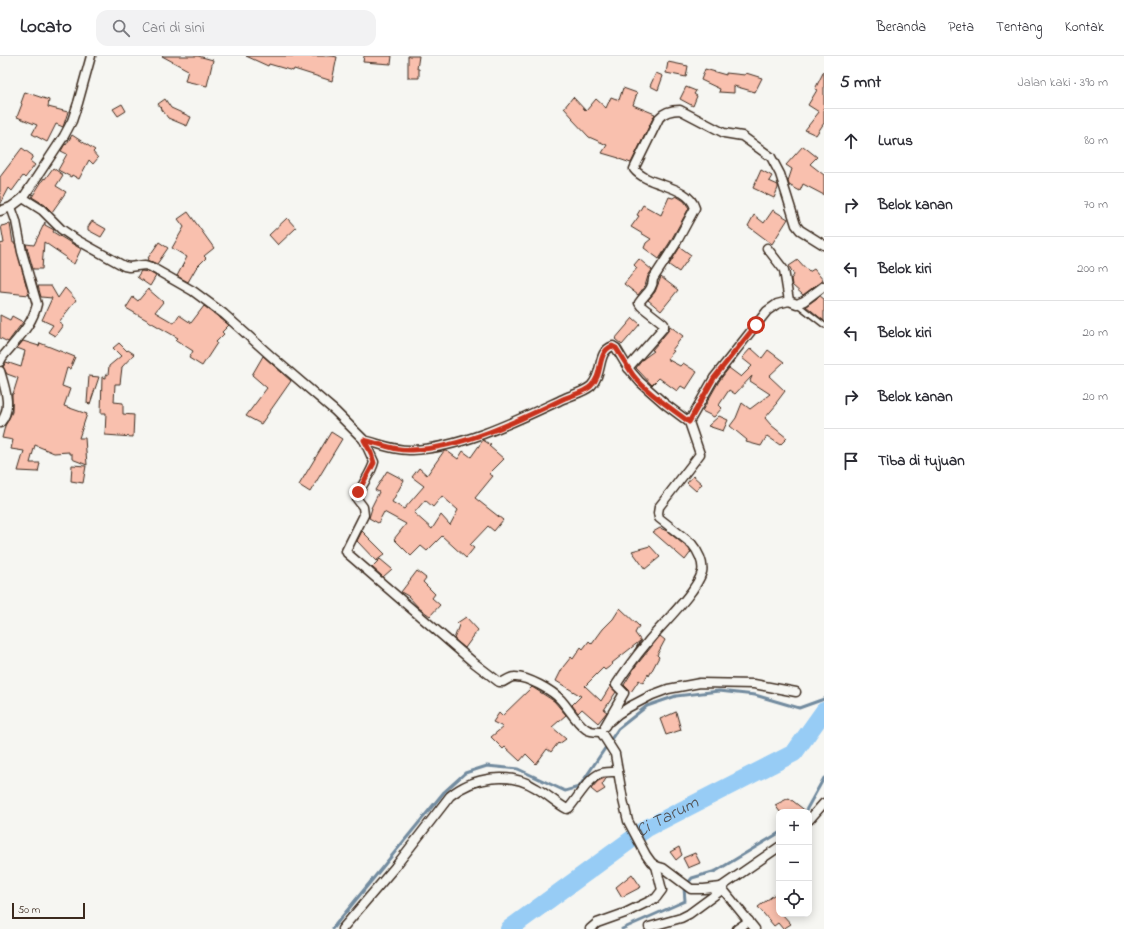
<!DOCTYPE html>
<html lang="id">
<meta charset="utf-8">
<style>
body{margin:0;font-family:"Indie Flower",sans-serif;background:#f2f2f3;color:#2b2b33}
.controls{position:absolute;right:12px;bottom:12px;display:grid;overflow:hidden;border-radius:8px;box-shadow:0 2px 10px #0003}
.controls button{width:36px;height:36px;display:grid;place-items:center;padding:0;border:0;border-bottom:1px solid #e1e1e2;background:#fff;color:#2b2b33;font:20px sans-serif}
.scale{position:absolute;left:12px;bottom:10px;width:73px;box-sizing:border-box;padding-left:4px;border:2px solid #3b2a1e;border-top:0;font-size:11px;line-height:14px;white-space:nowrap;color:#3b2a1e;-webkit-text-stroke:3px #f6f6f2;paint-order:stroke}
.stop{position:absolute;width:12px;height:12px;margin:-9px;border:3px solid #c8321e;border-radius:50%;background:#fff}
.stop.end{background:#c8321e;border-color:#fff;box-shadow:0 1px 4px #0008}
.list{margin:0;padding:0;list-style:none}
h2{display:flex;justify-content:space-between;align-items:center;height:52px;margin:0;padding:0 16px;font-size:17px}
h2 small{font-size:13px;font-weight:400;color:#7c7c81}
.list li{display:grid;grid-template-columns:26px 1fr auto;gap:12px;align-items:center;box-sizing:border-box;height:64px;padding:0 16px;border-top:1px solid #e1e1e2}
.list b{display:block;font-size:15px;white-space:nowrap}
.list em{font-size:13px;font-style:normal;color:#7c7c81}
.icon{flex:none;width:22px;height:22px;fill:none;stroke:currentColor;stroke-width:2;stroke-linecap:round;stroke-linejoin:round}
.map{position:relative;flex:none;width:824px;height:873px;overflow:hidden}
header{display:flex;align-items:center;gap:24px;box-sizing:border-box;height:56px;padding:0 20px;background:#fff;border-bottom:1px solid #e1e1e2}
header strong{font-size:19px}
nav{display:flex;gap:22px;margin-inline-start:auto;font-size:14px}
.search{width:280px;height:36px;background:#f2f2f3;display:flex;align-items:center;gap:10px;box-sizing:border-box;padding:0 14px;border-radius:12px;color:#7c7c81;font-size:15px}
main{display:flex}
aside{flex:1;background:#fff}
.map>svg:first-child{display:block}
.lines{fill:none;stroke-linecap:round;stroke-linejoin:round}
.stream{stroke:#728b9f;stroke-width:3}
.river{stroke:#97ccf5;stroke-width:18}
.building{fill:#f9c0ae;stroke:#3b2a1e;fill-rule:evenodd}
.lane-casing{stroke:#3b2a1e;stroke-width:7}
.street-casing{stroke:#3b2a1e;stroke-width:11}
.lane{stroke:#f6f6f2;stroke-width:4}
.street{stroke:#f6f6f2;stroke-width:8}
.route{stroke:#c8321e;stroke-width:5}
.labels{text-anchor:middle;dominant-baseline:central;stroke-width:4;stroke-linejoin:round;paint-order:stroke}
.water-label{font-size:18px;font-style:italic;fill:#525254;stroke:#f6f6f2}
</style>
<header>
<strong>Locato</strong>
<div class="search"><svg class="icon" aria-label="search" viewBox="0 0 24 24"><circle cx="10" cy="10" r="6"/><path d="M15 15l6 6"/></svg>Cari di sini</div>
<nav><a>Beranda</a><a>Peta</a><a>Tentang</a><a>Kontak</a></nav>
</header>
<main>
<div class="map">
<svg width="824" height="873" viewBox="0 0 824 873">
<rect width="100%" height="100%" fill="#f6f6f2"/>
<filter id="ink" filterUnits="userSpaceOnUse"><feTurbulence type="fractalNoise" baseFrequency=".025" numOctaves="2"/><feDisplacementMap in="SourceGraphic" scale="8" xChannelSelector="R" yChannelSelector="G"/><feConvolveMatrix kernelMatrix="1 2 1 2 8 2 1 2 1" color-interpolation-filters="sRGB"/></filter>
<g filter="url(#ink)">
<g class="lines">
<g class="stream">
<path d="M805 756 824 722"/>
<path d="M332 873 444 736 465 717 487 710 518 713 565 735 579 731 618 673 647 650 676 640 719 635 755 639 799 652 824 643"/>
<path d="M622 873 685 845 684 832 692 822 716 815 779 777"/>
</g>
<path class="river" id="s1" d="M509 873 647 772 794 697 824 655"/>
</g>
<g class="building">
<path d="M162 0H198L213 4 207 30 185 25 188 14Z"/>
<path d="M246 0H332L337 1 332 25 294 13 293 15 269 8 268 10Z"/>
<path d="M364 0H392L391 8 363 6Z"/>
<path d="M408 0H419L417 13H419V22H408Z"/>
<path d="M668 6 688 10 686 21 666 17Z"/>
<path d="M705 13 726 19V17L745 19 746 17 762 22 755 36 734 30V37L719 36 720 33 701 24Z"/>
<path d="M824 15V67L816 79 805 74 819 56 808 49 817 34 815 33Z"/>
<path d="M656 17 663 20 658 34 650 30Z"/>
<path d="M686 31 696 35 694 38 697 40 693 50 680 43Z"/>
<path d="M623 32 637 37 633 49 655 58 631 107 619 103V102L602 97 607 89 589 81 572 63 573 62 564 52 573 41 586 55 596 43 606 52 611 41 619 44Z"/>
<path d="M25 36 49 44 48 51 68 56 63 71 56 68 47 86 32 78 37 69 17 61 22 48 21 47Z"/>
<path d="M165 43 171 52 191 61 187 70 168 62 158 48Z"/>
<path d="M122 48 126 55 118 60 113 53Z"/>
<path d="M72 79 95 94 93 96 98 102 93 108 89 104 79 123 72 119 71 121 58 114 67 98 61 95 65 88 66 89Z"/>
<path d="M803 90 817 101 810 108 824 119V139L803 128 800 135 789 129 788 125 792 113 786 109Z"/>
<path d="M22 92 33 100 30 105 35 109 25 122 23 120 12 135 9 132 0 149V121Z"/>
<path d="M53 112 63 119 56 130 66 136 52 156 45 149 32 141 44 122 45 123Z"/>
<path d="M761 114 772 120 769 125 778 129V132L774 142 753 132Z"/>
<path d="M676 140 684 145 689 152 670 186 659 203 644 192 646 187 651 183 631 171 639 160 637 159 643 149 661 159 669 141 673 142Z"/>
<path d="M773 154 788 163 772 188 748 170 754 159 764 167Z"/>
<path d="M188 156 214 192 204 200 206 202 196 212 188 226 177 220 187 201 172 192 184 171 178 163Z"/>
<path d="M287 162 296 172 278 189 269 179Z"/>
<path d="M92 165 106 173 101 181 88 174V171Z"/>
<path d="M45 166V169L54 174 53 176 81 193 74 208 65 203 66 201 44 186 42 213H33L26 188 34 189Z"/>
<path d="M10 168 13 187H15L29 239 0 236V188L4 187 1 170Z"/>
<path d="M159 186 168 192 157 208 148 204 149 202H148Z"/>
<path d="M680 191 691 199 679 216 669 209Z"/>
<path d="M639 203 652 214 648 220 645 230 638 239 624 228 637 212 634 209Z"/>
<path d="M798 204 809 216 814 213 823 224 803 239 792 229 791 223 794 219 789 210Z"/>
<path d="M141 215 149 216 156 220 150 230 137 221Z"/>
<path d="M661 221 678 234 661 255 648 244 655 236Z"/>
<path d="M38 230H51L58 242 65 232 76 244 59 266 63 269 55 280 48 276 53 269 42 264 52 242 41 241Z"/>
<path d="M148 233 163 246 155 256 174 267 179 259 191 267 204 250 229 269 222 276 224 278 216 286 217 287 202 310 189 302 193 295 176 284 178 282 126 252 133 241 138 245Z"/>
<path d="M820 240 824 243V265L806 250Z"/>
<path d="M0 259 10 264 12 260 23 266 8 286 0 282Z"/>
<path d="M633 262 640 268 622 289 615 283Z"/>
<path d="M670 270 683 280 672 294 674 295 667 303 680 310 683 307 697 316 686 333 681 330 677 335 659 322 652 329 636 312 643 303 654 295 652 294 668 275Z"/>
<path d="M23 285 39 290 40 287 75 301 70 313 67 312 62 330 70 333 64 350 87 358 79 382H85L87 409 72 403V398H69V396L54 397 35 389 30 407H40L38 416 18 415 24 395 11 393 13 384 2 382 5 370 12 356V338H13L18 322 7 318 3 311 6 306 21 311 25 295 17 292Z"/>
<path d="M119 287 127 295 128 294 134 298 122 311 120 328H115L114 346 123 347V358L134 359 133 381 105 379 106 357H101L102 321 106 322V318L108 319 109 310 121 300 113 292Z"/>
<path d="M751 292 762 302 768 294 784 306 769 320 785 335 776 347 777 348 765 362 771 369 787 382 780 389 767 380 761 390 746 386 747 384 730 370 736 362 742 347 750 353 770 338 750 325 752 320 735 338 729 334 719 349 722 352 714 361 702 355 719 325 729 312 741 321 752 310 742 302Z"/>
<path d="M263 300 291 325 261 368 246 360 267 332 252 319Z"/>
<path d="M89 320 99 321 90 348 87 347Z"/>
<path d="M719 360 728 364 723 375 708 370Z"/>
<path d="M331 376 342 383 310 436 299 429Z"/>
<path d="M483 384 491 389 489 390 504 403 489 418 493 420 475 442 503 464 494 475 488 470 470 489 474 492 466 502 442 480 427 495 421 490 411 500 394 483 406 468 384 456 378 467 369 462 372 452H371L379 436 375 434 387 415 404 424 392 446 404 453 424 430 412 421 419 412 427 419 444 395H447L458 403 463 395 471 401ZM442 440 458 454 450 469 441 459 432 473 414 457 425 444 433 451Z"/>
<path d="M72 409 86 410 83 427 71 425Z"/>
<path d="M693 420 702 428 696 435 687 427Z"/>
<path d="M660 472 667 475 688 492 691 496 685 504 653 476Z"/>
<path d="M362 475 385 498 376 505 357 485Z"/>
<path d="M650 490 660 501 645 513 632 495Z"/>
<path d="M380 503 392 513 383 521 372 511Z"/>
<path d="M417 515 426 522 423 526 435 538 432 542 440 549 430 560 419 552 408 540 401 536Z"/>
<path d="M620 552 639 570 635 577 641 585 634 595 640 585 612 607 613 608 605 614 603 612 585 630 601 645 611 629 616 636 604 654 607 656 598 667 582 653 578 657 572 649 581 640 556 625 563 611 571 601 573 603 581 591 583 593 589 585 592 588 603 573 613 563Z"/>
<path d="M466 561 478 574 465 592 454 583 459 569 457 567Z"/>
<path d="M660 580 665 584 657 599 659 601 649 620 648 618 643 627 639 624 631 636 624 629 635 611Z"/>
<path d="M532 631 554 645 566 659 552 671 566 683 559 688 558 687 551 696 547 693 536 708 526 698 520 705 505 691 503 693 491 681 503 671 493 666 499 657 502 660Z"/>
<path d="M676 656 681 674 666 679 660 663Z"/>
<path d="M607 721 602 729 605 733 597 738 591 733 598 725Z"/>
<path d="M789 742 807 756H780L775 749Z"/>
<path d="M679 791 682 799 676 804 670 796Z"/>
<path d="M695 797 700 807 688 812 683 802Z"/>
<path d="M632 818 641 831 622 841 616 831Z"/>
<path d="M779 835V858H782L791 868 783 873 778 867 774 870 758 851Z"/>
</g>
<g class="lines">
<defs>
<path id="lane" d="M797 248 824 269"/>
<g id="street">
<path d="M23 142 42 154 61 173 77 184 124 210 129 211 145 209 151 211 193 235 224 258 272 301 335 355 364 384 374 406C371 419 360 429 357 443L363 451 364 459 346 495 347 497 473 606 499 626H503C507 624 510 621 514 621 527 620 553 635 561 644 569 653 576 666 586 673 590 676 596 676 601 676"/>
<path d="M0 155 11 151 23 142 64 80 72 65 78 47 91 0"/>
<path d="M767 192 784 214 789 245"/>
<path d="M0 306C2 300 7 296 11 291 22 278 33 266 37 248L22 196 16 165 11 151"/>
<path d="M628 312 664 271V268L641 250 639 247C645 238 653 234 653 223L675 189 695 152C688 128 648 131 634 113L659 62C664 56 672 54 680 54L724 77 742 80 771 101 780 118 796 169 800 174 824 189"/>
<path d="M0 315C5 332 13 353 0 367"/>
<path d="M689 366 714 322 767 255 777 248 789 245 797 248 804 245 824 230"/>
<path d="M364 384C380 388 396 395 412 394 462 392 518 364 563 343 572 339 584 336 591 330 604 317 596 296 613 290L616 292 628 312 640 326 665 348 689 366 700 398 659 451 658 457 659 462 692 488C698 495 704 507 702 516 696 537 661 569 647 587 636 600 625 615 616 629L624 637 605 670"/>
<path d="M610 665 618 658 629 651 652 639 668 633 700 627 754 628 796 636"/>
<path d="M601 676 615 698 623 744 628 765 646 799 651 806 656 810 663 812 691 833H704L721 831 755 873"/>
<path d="M809 764 824 747"/>
<path d="M721 831 779 791"/>
<path d="M649 871 681 862 689 858 723 833"/>
<path d="M342 873 395 811 450 740C473 721 510 715 536 732 547 738 556 747 567 753L569 752C577 743 588 723 599 718 604 715 612 716 618 716"/>
<path d="M590 873 597 867 625 857 656 842 662 834 656 810"/>
<path d="M737 873 749 865"/>
</g>
</defs>
<use href="#lane" class="lane-casing"/>
<use href="#street" class="street-casing"/>
<use href="#lane" class="lane"/>
<use href="#street" class="street"/>
</g>
</g>
<g class="lines" filter="url(#ink)">
<path class="route" d="M358 436 374 407 371 397 364 384C380 388 396 395 412 394 462 392 518 365 563 343 571 339 584 337 591 330 604 318 596 297 612 290L616 292C622 301 627 310 633 319 648 338 670 351 689 366L714 322 756 269"/>
</g>
<g class="labels">
<g class="water-label">
<text stroke="none"><textPath href="#s1" startOffset="194">Ci Tarum</textPath></text>
</g>
</g>
</svg>
<div class="controls">
<button>+</button>
<button>−</button>
<button><svg class="icon" aria-label="locate" viewBox="0 0 24 24"><circle cx="12" cy="12" r="6"/><path d="M12 2v4M12 18v4M2 12h4M18 12h4"/></svg></button>
</div>
<div class="scale">50 m</div>
<div class="stop" style="left:756px;top:269px"></div>
<div class="stop end" style="left:358px;top:436px"></div>
</div>
<aside>
<h2>5 mnt<small>Jalan kaki · 390 m</small></h2>
<ul class="list">
<li><svg class="icon" aria-label="ahead" viewBox="0 0 24 24"><path d="M12 20V5M6 11l6-6 6 6"/></svg><div><b>Lurus</b></div><em>80 m</em></li>
<li><svg class="icon" aria-label="right" viewBox="0 0 24 24"><path d="M7 20v-9h11M14 6l5 5-5 5"/></svg><div><b>Belok kanan</b></div><em>70 m</em></li>
<li><svg class="icon" aria-label="left" viewBox="0 0 24 24"><path d="M17 20v-9H6M10 6l-5 5 5 5"/></svg><div><b>Belok kiri</b></div><em>200 m</em></li>
<li><svg class="icon" aria-label="left" viewBox="0 0 24 24"><path d="M17 20v-9H6M10 6l-5 5 5 5"/></svg><div><b>Belok kiri</b></div><em>20 m</em></li>
<li><svg class="icon" aria-label="right" viewBox="0 0 24 24"><path d="M7 20v-9h11M14 6l5 5-5 5"/></svg><div><b>Belok kanan</b></div><em>20 m</em></li>
<li><svg class="icon" aria-label="arrive" viewBox="0 0 24 24"><path d="M6 21V4h12l-3 4 3 4H6"/></svg><div><b>Tiba di tujuan</b></div></li>
</ul>
</aside>
</main>
